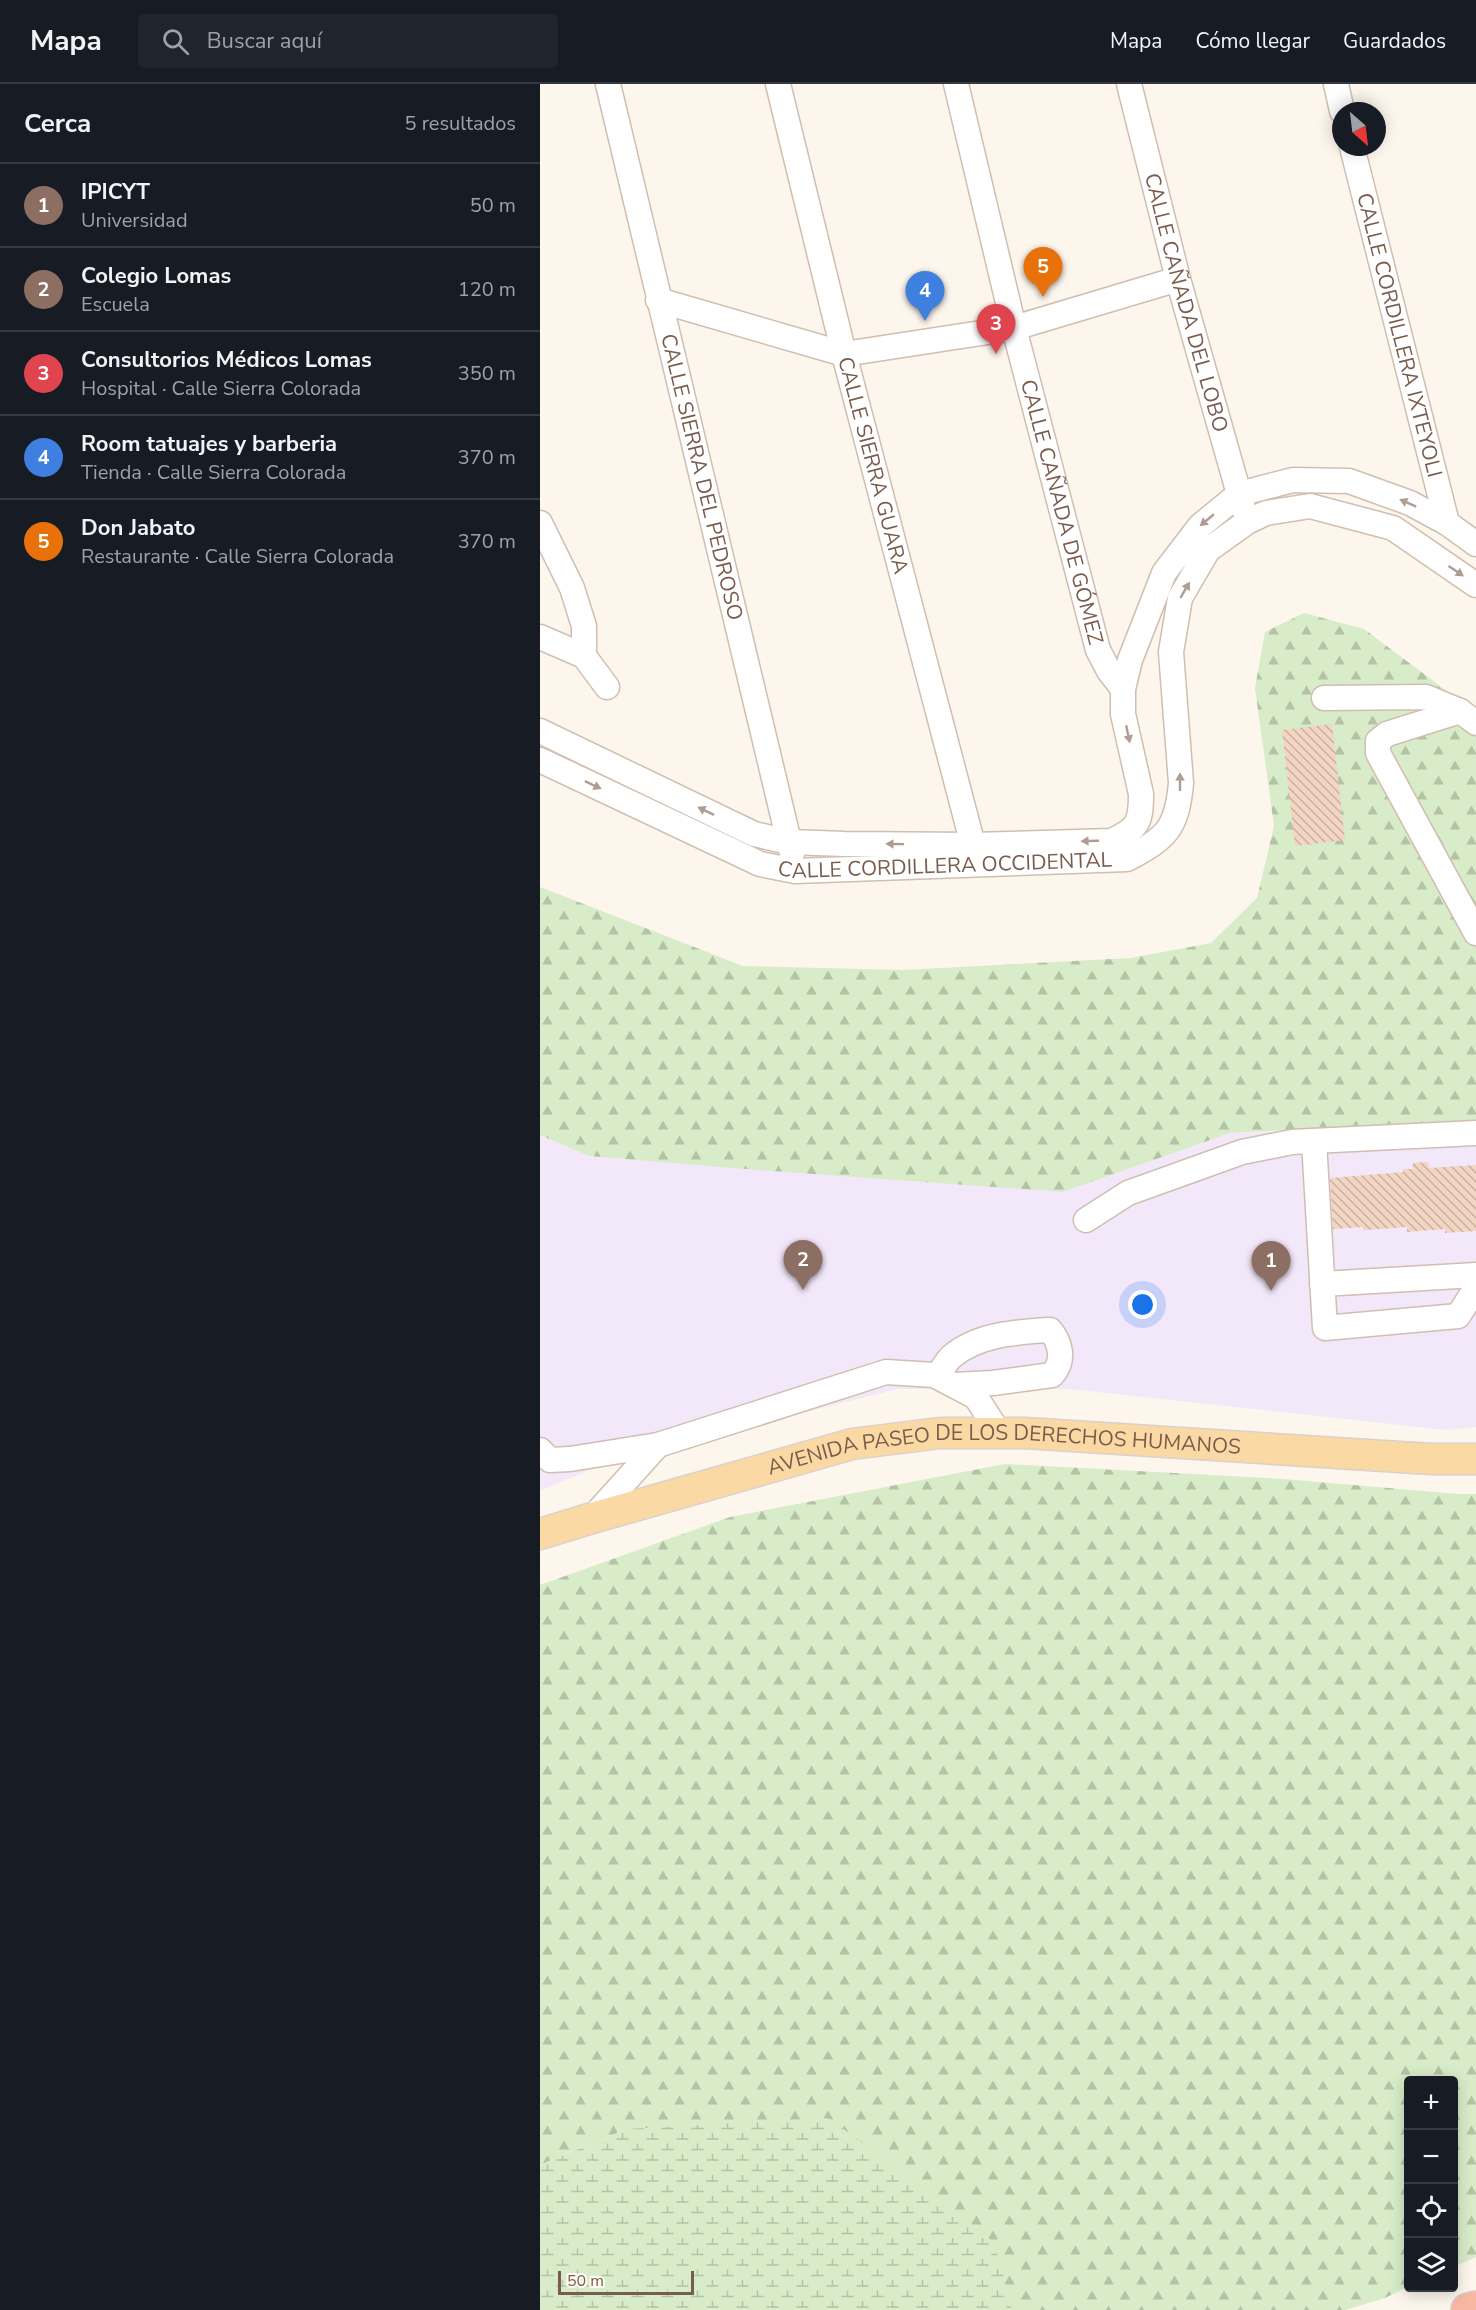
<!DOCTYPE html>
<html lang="es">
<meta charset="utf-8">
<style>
body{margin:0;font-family:"Nunito Sans",sans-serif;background:#20242c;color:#f1f3f6}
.controls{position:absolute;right:18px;bottom:18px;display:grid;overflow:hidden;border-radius:6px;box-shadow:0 3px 15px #0003}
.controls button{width:54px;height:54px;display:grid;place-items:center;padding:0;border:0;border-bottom:2px solid #363941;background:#171b24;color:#f1f3f6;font:30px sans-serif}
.compass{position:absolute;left:792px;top:18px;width:54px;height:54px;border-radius:50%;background:#171b24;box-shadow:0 3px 15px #0003;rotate:152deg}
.scale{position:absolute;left:18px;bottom:15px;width:136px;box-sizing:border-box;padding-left:6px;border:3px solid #7a5c4d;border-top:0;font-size:16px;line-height:21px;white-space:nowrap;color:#7a5c4d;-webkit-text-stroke:4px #fffaf3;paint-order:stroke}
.you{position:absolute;left:603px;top:1221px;width:21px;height:21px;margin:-15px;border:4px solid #fff;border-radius:50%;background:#1a73e8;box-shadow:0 0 0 9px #1a73e833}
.badge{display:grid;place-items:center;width:39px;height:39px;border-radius:50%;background:#db2777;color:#fff;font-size:20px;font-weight:700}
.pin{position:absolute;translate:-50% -50px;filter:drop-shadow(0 2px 3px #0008)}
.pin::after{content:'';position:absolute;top:32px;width:21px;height:18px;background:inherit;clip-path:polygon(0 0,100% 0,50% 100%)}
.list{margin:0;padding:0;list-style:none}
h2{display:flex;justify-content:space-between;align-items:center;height:78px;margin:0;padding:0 24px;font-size:26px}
h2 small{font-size:20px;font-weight:400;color:#9ea1a6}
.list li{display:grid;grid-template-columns:39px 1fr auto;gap:18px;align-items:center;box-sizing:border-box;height:84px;padding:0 24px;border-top:2px solid #363941}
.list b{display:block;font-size:22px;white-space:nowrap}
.list p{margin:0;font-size:20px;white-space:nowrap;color:#9ea1a6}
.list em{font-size:20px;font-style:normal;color:#9ea1a6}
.icon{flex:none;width:33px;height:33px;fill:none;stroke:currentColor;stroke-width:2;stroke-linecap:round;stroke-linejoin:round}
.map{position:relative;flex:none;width:936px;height:2226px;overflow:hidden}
header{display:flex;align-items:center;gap:36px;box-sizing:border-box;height:84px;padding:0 30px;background:#171b24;border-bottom:2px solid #363941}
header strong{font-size:28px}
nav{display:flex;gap:33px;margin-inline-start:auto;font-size:21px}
.search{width:420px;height:54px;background:#20242c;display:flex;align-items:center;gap:15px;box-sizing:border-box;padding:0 21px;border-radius:6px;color:#9ea1a6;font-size:22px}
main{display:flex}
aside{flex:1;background:#171b24}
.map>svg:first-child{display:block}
.education{fill:#f3e8fa}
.forest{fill:url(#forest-firs)}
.wetland{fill:url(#wetland-marsh)}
.building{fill:url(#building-back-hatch)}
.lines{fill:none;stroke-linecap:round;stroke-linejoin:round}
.minor-casing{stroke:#d1beb0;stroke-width:27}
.major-casing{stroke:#dad1cd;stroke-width:33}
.highway-casing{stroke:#dad1cd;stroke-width:36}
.minor{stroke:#fff;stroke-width:24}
.major{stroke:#fbd9a5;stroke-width:30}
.highway{stroke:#f7b7a3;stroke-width:33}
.oneway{fill:#af9d94}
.labels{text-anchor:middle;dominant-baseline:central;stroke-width:5;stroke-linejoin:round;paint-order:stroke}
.street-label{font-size:21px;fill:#7a5c4d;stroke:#fffaf3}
</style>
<header>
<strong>Mapa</strong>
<div class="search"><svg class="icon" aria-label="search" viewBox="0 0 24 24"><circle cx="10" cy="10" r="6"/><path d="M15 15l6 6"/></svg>Buscar aquí</div>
<nav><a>Mapa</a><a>Cómo llegar</a><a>Guardados</a></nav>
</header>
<main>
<aside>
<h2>Cerca<small>5 resultados</small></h2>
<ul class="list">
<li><span class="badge" style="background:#8d6e63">1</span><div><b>IPICYT</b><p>Universidad</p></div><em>50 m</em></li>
<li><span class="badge" style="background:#8d6e63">2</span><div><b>Colegio Lomas</b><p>Escuela</p></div><em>120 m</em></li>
<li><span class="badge" style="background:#e0444e">3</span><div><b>Consultorios Médicos Lomas</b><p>Hospital · Calle Sierra Colorada</p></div><em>350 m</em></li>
<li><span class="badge" style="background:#3f7fe0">4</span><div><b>Room tatuajes y barberia</b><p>Tienda · Calle Sierra Colorada</p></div><em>370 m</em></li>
<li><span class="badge" style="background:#e8710a">5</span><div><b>Don Jabato</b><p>Restaurante · Calle Sierra Colorada</p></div><em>370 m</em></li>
</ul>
</aside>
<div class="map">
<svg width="936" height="2226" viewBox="0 0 936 2226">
<defs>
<pattern id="forest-firs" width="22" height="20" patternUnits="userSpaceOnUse" patternTransform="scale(1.5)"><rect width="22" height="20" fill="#d8ecc9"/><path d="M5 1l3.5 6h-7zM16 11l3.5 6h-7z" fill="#b4c2a5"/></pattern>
<pattern id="wetland-marsh" width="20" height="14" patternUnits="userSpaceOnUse" patternTransform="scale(1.5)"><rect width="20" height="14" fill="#d8ecc9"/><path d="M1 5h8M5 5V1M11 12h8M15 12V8" fill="none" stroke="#b4c2a5"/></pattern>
<pattern id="building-back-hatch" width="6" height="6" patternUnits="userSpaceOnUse" patternTransform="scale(1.5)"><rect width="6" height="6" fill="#f3d5c3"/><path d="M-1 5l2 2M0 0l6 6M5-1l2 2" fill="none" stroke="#cab0a1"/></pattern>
</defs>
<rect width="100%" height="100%" fill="#fdf6ec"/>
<path class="education" d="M936 1041V1343L906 1346 529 1305H358L73 1376 0 1407V1051L49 1072 523 1108 690 1049Z"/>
<g class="forest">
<path d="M764 529 824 545 936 629V1037L690 1049 523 1108 218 1086 49 1072 0 1051V803L203 882 364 886 591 874 671 859 717 814 734 742 715 604 725 548Z"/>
<path d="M465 1380 744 1395 918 1410H936V2173L914 2183V1996H868V2203L845 2214 805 2226H472L466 2206 87 2045 0 2081V1501L190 1433Z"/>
</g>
<path class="wetland" d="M289 2034 454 2158 472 2226H0V2081L87 2045Z"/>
<g class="building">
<path d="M792 640 805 756 755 762 742 646Z"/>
<path d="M888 1078 889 1084 936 1081V1147L905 1149V1145L867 1148V1143L827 1146H823V1143L793 1145 790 1094 863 1088V1085H873V1079Z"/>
</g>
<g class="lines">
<defs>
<g id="minor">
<path id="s1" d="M68 0 252 770"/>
<path id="s2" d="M238 0 304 270 433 761"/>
<path id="s3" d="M416 0 474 244 558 566 569 587 583 605"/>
<path id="s4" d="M589 0 638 195 703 424"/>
<path d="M796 0 802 27"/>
<path id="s5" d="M812 63 907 439"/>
<path d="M118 216 304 270 474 244 638 195"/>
<path d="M0 439 32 504 44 542V572"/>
<path d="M0 553 44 572 67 603"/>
<path d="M784 614 886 613 920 627 936 639"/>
<path d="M920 627 847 650 838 657V669L936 849"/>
<path d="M0 647 214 750 249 758 305 760 433 761 572 757C598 744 601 739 601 710L583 630V605L590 576 624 489 660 442 699 410 753 396 809 397 870 419 907 439 936 460"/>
<path id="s6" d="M0 676 220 780 255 787 587 775C627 754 637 744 641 699L631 568 640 514 668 466 707 438 726 429 770 422 853 444 936 501"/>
<path d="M774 1057 785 1244 918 1232 936 1204"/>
<path d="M546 1136 588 1109 702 1068 752 1058 936 1049"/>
<path d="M782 1200 936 1191"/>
<path d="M397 1292C402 1286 406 1278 411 1273 438 1250 476 1248 510 1246 521 1259 525 1277 512 1291L453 1299 414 1301"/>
<path d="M0 1366 10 1376 30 1375 118 1361"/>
<path d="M52 1434 118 1361 346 1288 394 1291 413 1301 436 1313 459 1349"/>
</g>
<g id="major">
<path id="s7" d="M0 1450 52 1434 312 1360 400 1349H485L891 1375H936"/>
</g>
<path id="highway" d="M928 2226 936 2224"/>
</defs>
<use href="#minor" class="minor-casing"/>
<use href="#major" class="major-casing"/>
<use href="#highway" class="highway-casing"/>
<use href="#minor" class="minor"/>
<use href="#major" class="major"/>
<use href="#highway" class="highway"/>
</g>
<defs><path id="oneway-solid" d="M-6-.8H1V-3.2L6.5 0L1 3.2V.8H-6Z" transform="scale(1.5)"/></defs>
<g class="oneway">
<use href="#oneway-solid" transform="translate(868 419) rotate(-156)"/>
<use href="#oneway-solid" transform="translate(667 436) rotate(140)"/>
<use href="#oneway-solid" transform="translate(916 487) rotate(34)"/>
<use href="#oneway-solid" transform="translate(645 506) rotate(-60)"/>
<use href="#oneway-solid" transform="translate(588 650) rotate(78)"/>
<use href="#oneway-solid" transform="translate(640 698) rotate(-90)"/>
<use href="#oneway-solid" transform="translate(53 701) rotate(25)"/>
<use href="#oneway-solid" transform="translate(166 727) rotate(-154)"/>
<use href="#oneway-solid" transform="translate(550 757) rotate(178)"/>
<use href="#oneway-solid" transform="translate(355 760) rotate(-179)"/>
</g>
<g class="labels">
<g class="street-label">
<text stroke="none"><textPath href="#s4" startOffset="226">CALLE CAÑADA DEL LOBO</textPath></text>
<text stroke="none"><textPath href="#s5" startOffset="194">CALLE CORDILLERA IXTEYOLI</textPath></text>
<text stroke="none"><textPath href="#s2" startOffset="393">CALLE SIERRA GUARA</textPath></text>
<text stroke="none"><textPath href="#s1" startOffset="404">CALLE SIERRA DEL PEDROSO</textPath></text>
<text stroke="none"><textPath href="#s3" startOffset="441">CALLE CAÑADA DE GÓMEZ</textPath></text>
<text stroke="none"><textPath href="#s6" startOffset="429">CALLE CORDILLERA OCCIDENTAL</textPath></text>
<text stroke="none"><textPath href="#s7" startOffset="476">AVENIDA PASEO DE LOS DERECHOS HUMANOS</textPath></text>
</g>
</g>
</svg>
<div class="controls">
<button>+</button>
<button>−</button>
<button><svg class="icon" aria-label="locate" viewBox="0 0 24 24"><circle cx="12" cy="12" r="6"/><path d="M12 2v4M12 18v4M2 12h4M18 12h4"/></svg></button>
<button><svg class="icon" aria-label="layers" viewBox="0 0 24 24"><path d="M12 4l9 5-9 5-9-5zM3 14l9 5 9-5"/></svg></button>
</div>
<svg class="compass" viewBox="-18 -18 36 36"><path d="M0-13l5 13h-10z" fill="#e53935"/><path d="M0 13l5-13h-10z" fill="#9ea1a6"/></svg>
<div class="scale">50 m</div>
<div class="you"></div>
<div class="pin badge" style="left:731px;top:1207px;background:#8d6e63">1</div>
<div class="pin badge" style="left:263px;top:1206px;background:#8d6e63">2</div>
<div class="pin badge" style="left:456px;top:270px;background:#e0444e">3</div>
<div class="pin badge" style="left:385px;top:237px;background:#3f7fe0">4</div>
<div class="pin badge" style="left:503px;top:213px;background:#e8710a">5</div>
</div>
</main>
